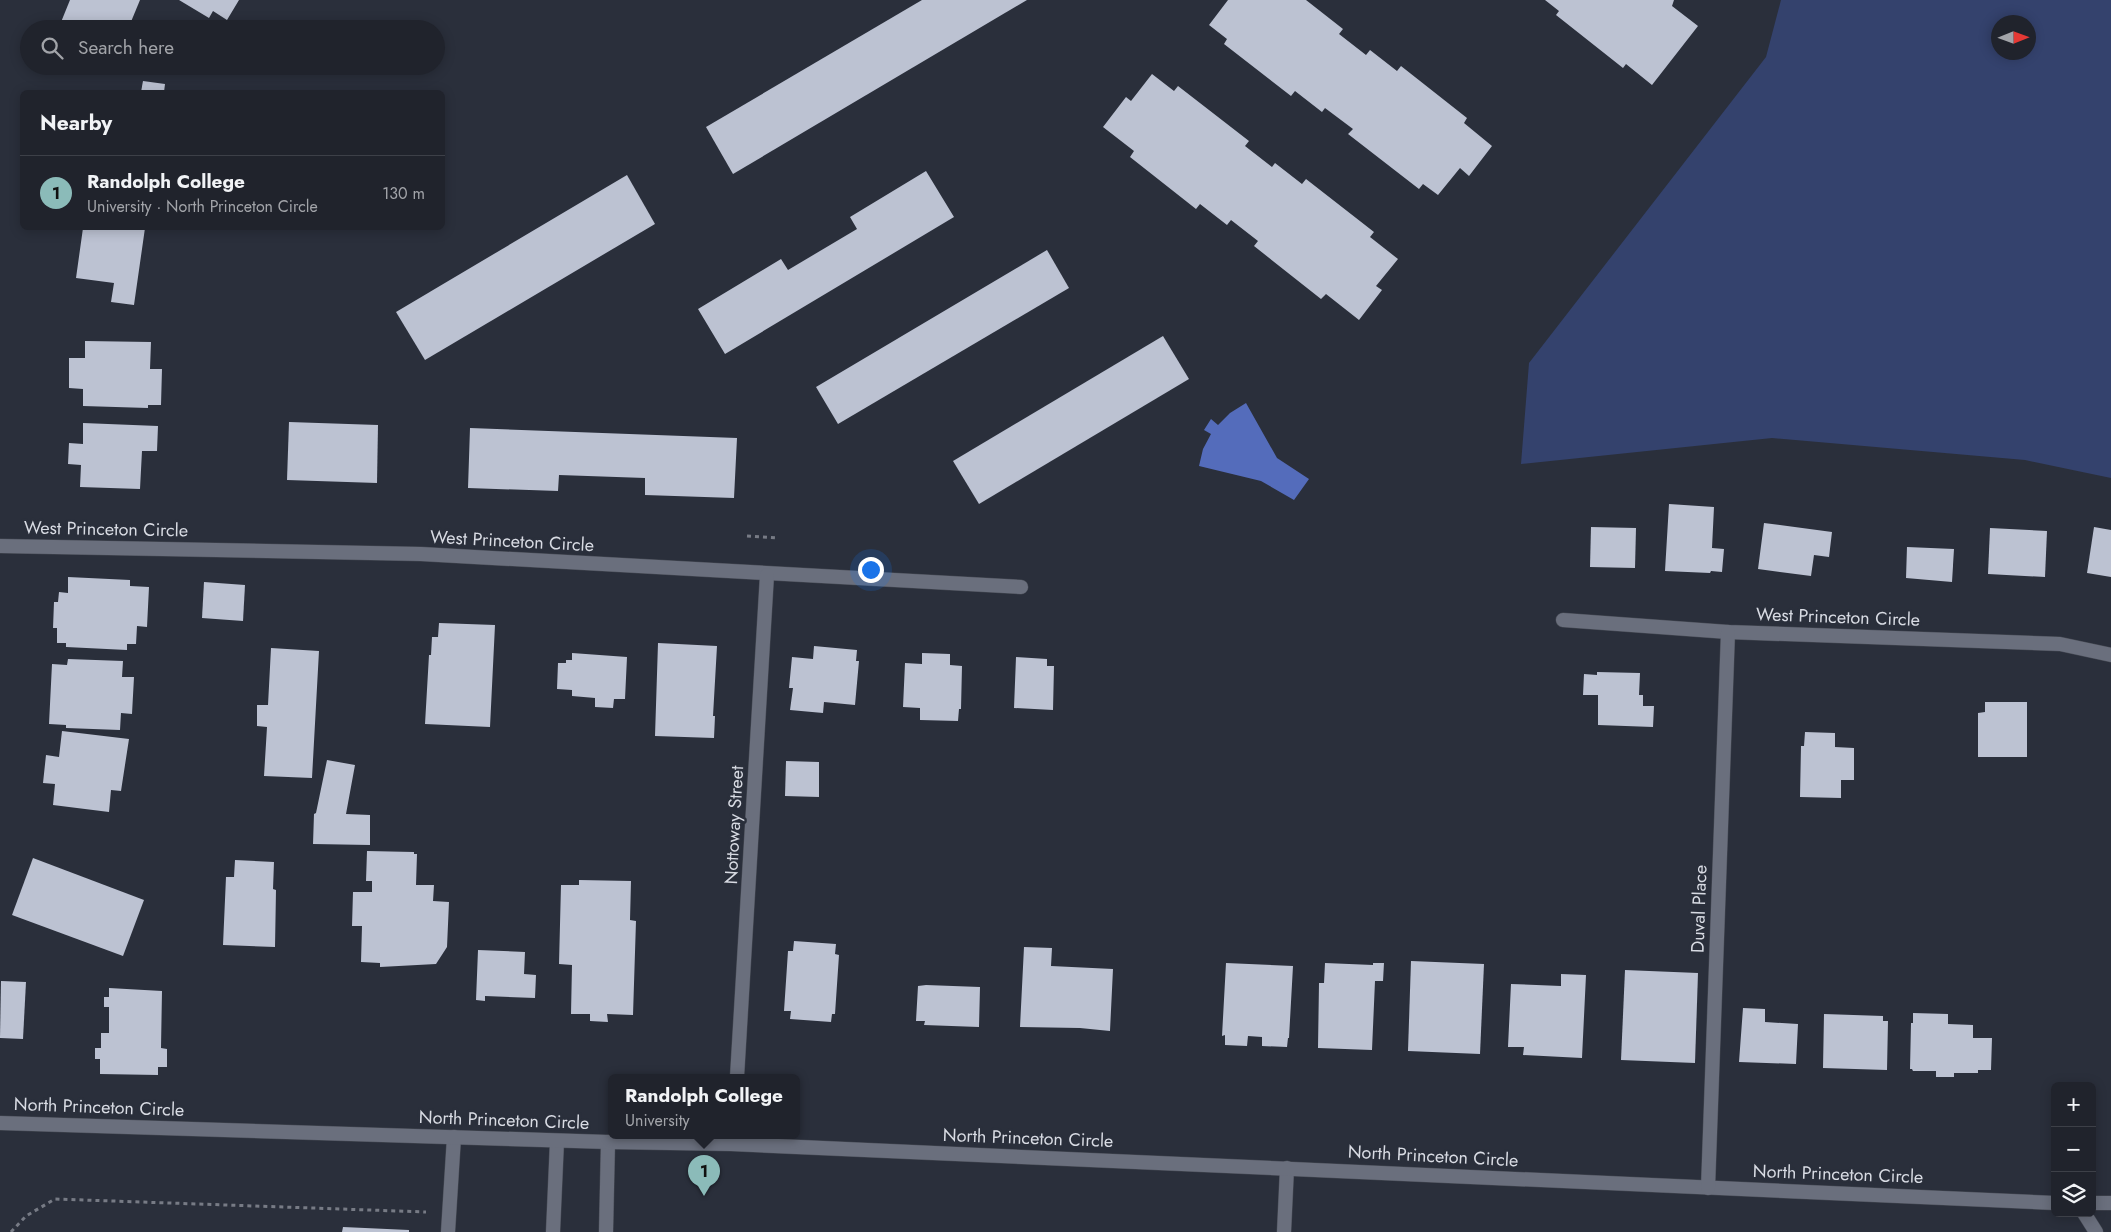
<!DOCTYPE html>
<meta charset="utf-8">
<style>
body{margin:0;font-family:Jost,sans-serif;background:#282b34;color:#f1f3f6}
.controls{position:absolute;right:15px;bottom:15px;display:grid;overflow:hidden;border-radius:8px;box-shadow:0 2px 12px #0003}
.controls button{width:45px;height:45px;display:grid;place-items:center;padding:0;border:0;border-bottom:1px solid #3d4048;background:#20232c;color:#f1f3f6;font:25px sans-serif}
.compass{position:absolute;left:1991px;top:15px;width:45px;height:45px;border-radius:50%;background:#20232c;box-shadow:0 2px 12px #0003;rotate:89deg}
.you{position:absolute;left:870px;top:569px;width:18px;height:18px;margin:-12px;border:4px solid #fff;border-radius:50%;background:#1a73e8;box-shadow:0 0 0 8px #1a73e833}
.badge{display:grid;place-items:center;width:32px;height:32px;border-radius:50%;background:#8bbbb9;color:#111;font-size:16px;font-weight:700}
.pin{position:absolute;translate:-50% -41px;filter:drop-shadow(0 1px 2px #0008)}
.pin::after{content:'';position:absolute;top:26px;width:18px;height:15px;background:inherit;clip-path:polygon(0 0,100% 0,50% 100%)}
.popup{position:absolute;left:608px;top:1074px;width:192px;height:65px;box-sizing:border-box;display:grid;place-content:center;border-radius:8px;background:#20232c;filter:drop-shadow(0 1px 4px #0005);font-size:16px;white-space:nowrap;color:#a2a4a9}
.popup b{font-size:19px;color:#f1f3f6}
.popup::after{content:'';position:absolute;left:50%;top:100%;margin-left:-10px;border:10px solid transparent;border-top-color:#20232c}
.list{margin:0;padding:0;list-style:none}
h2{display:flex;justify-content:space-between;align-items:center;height:65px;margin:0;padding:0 20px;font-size:21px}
h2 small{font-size:16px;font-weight:400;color:#a2a4a9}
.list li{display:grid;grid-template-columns:32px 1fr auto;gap:15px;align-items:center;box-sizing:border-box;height:75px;padding:0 20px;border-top:1px solid #3d4048}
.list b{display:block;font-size:19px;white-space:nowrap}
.list p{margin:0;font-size:16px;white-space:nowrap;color:#a2a4a9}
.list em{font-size:16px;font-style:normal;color:#a2a4a9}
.icon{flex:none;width:28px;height:28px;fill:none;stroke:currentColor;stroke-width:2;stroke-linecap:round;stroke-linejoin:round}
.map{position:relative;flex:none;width:2111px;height:1232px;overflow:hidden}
.search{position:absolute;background:#20232c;box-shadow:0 2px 12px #0003;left:20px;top:20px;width:425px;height:55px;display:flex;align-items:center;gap:12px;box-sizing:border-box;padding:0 18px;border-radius:28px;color:#a2a4a9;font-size:19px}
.panel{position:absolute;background:#20232c;box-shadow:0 2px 12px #0003;left:20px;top:90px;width:425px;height:140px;border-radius:8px}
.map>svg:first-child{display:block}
.green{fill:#34426d;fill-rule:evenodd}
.water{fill:#546cbb}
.building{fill:#bcc2d2}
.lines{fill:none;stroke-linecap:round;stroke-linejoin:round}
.service-casing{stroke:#464a54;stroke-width:15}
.minor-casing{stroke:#464a54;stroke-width:15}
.path{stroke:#777b85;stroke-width:3;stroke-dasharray:4 4;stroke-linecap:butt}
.service{stroke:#6a6f7d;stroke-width:14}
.minor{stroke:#6a6f7d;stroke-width:14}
.labels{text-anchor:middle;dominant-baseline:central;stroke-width:5;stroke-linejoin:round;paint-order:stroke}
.street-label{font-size:18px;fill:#d8dbe3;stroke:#2a2f3b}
</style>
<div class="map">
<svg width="2111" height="1232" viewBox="0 0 2111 1232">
<rect width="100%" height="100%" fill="#2a2f3b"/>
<path class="green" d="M1781 0H2111V478L2025 460 1772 438 1521 464 1529 363 1766 57ZM1998 22H2028V52H1998Z"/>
<path class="water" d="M1246 403 1277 458 1309 479 1294 500 1261 481 1199 466 1203 449 1211 434 1204 430 1211 419 1218 425 1230 413Z"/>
<g class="building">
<path d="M70 0H140L128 29H64L59 27Z"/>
<path d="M179 0H239L227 20 213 11 209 18Z"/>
<path d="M922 0H1027L733 174 706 127Z"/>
<path d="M1228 0H1306L1343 29 1339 34 1366 55 1370 50 1397 71 1401 66 1467 118 1464 123 1492 146 1469 176 1460 168 1438 195 1423 184 1419 189 1348 134 1353 129 1325 108 1322 112 1295 91 1291 96 1224 44 1227 39 1209 25Z"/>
<path d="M1545 0H1674L1672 6 1698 26 1652 85 1626 64 1623 68 1556 15 1559 11Z"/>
<path d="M1152 74 1174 91 1178 86 1249 141 1245 146 1272 167 1275 163 1302 184 1306 179 1374 232 1370 237 1398 259 1376 286 1382 290 1359 320 1326 294 1321 299 1254 246 1258 241 1231 220 1227 225 1200 204 1196 209 1130 157 1134 151 1103 127 1126 97 1131 101Z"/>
<path d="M143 81 165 84 164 92H141Z"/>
<path d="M926 171 954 217 725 354 698 309 781 259 788 270 857 229 850 217Z"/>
<path d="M627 175 655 224 425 360 396 312Z"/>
<path d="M83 228H145L134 305 111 302 114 283 76 278Z"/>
<path d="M1047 250 1069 288 838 424 816 387Z"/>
<path d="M1163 336 1189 379 979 504 953 461Z"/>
<path d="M85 341 151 342 150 369H162L161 405H148V408L83 406V389L69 388V358H85Z"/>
<path d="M289 422 378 425 377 483 287 480Z"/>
<path d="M83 423 158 426 157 451H142L140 489 80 487 81 465 68 464 69 443 83 444Z"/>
<path d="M470 428 737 438 734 498 645 495V478L559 475 558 491 468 488Z"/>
<path d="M1669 504 1714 507 1712 548 1724 549 1722 572 1711 571 1710 573 1665 571Z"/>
<path d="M1764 523 1832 532 1829 557 1814 555 1811 576 1758 569Z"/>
<path d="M1591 527 1636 528 1635 568 1590 567Z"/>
<path d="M2094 527 2111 530V577L2087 573Z"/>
<path d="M1990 528 2047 531 2045 577 1988 574Z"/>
<path d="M1907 547 1954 549 1952 582 1906 578Z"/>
<path d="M68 577 130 580V586L149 587 147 627 137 626 136 644H127V650L66 647V643H57V628H53L54 602H58L59 592 68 593Z"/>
<path d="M204 582 245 585 243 621 202 618Z"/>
<path d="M439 623 495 625 490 727 425 724 429 655H431L432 637H438Z"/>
<path d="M658 643 717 646 713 716H715L714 738 655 736Z"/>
<path d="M814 646 857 650 856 661H859L855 705 824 702 823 713 790 710 793 688H789L792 657 813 659Z"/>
<path d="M271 648 319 651 312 778 264 776 267 727 257 726V705H268Z"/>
<path d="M572 653 627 657 625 699H614L613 708 595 707V698L572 696V690L557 689 558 663H566V660H572Z"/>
<path d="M922 653 950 654V665L962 666 961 709H959L958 721 920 720V708L903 707 905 663 922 664Z"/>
<path d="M1016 657 1047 659V666H1054L1053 710 1014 708Z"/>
<path d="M68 659 123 661 122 677H134L132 714 121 713 120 730 66 728V725L49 724 52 664 67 665Z"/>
<path d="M1597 672 1640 673 1639 695H1643V706H1654L1653 727 1598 725V695H1583L1584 674 1597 675Z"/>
<path d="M1985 702H2027V757H1978V713L1985 712Z"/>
<path d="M62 731 129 739 121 791 111 790 109 812 53 805 55 784 43 783 46 755 59 757Z"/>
<path d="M1805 732 1835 733V747L1854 748V780H1841V798L1800 797 1801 746H1804Z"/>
<path d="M327 760 355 765 346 814 370 815V845L313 844 314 814 316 813Z"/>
<path d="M786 761 819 762V797L785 796Z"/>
<path d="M367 851 414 852V854H417L416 885H434L433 901 449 902 447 947 436 964 380 967V963L361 962 362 926H352L353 892H372V881H366Z"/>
<path d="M33 858 144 900 123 956 12 915Z"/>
<path d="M235 860 274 862 273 889 276 890 275 947 223 945 226 877H234Z"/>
<path d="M579 880 631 881 630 920 636 921 633 1015 607 1014 608 1022 590 1021V1014H571L572 965 559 964 561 885H579Z"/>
<path d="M794 941 836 944 835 954 839 955 835 1014H832L831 1022 790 1019 791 1011H784L788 951H793Z"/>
<path d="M1024 947 1052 948 1051 966 1113 969 1110 1031 1080 1028 1020 1027Z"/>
<path d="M478 950 525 952 524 974 536 975 535 998 485 996V1001L476 1000Z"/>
<path d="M1411 961 1484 964 1480 1054 1408 1051Z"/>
<path d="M1226 963 1293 966 1289 1038H1288L1287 1047 1262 1046V1037L1248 1036 1247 1046 1225 1045V1035L1222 1036Z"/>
<path d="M1325 963 1373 965V963H1384L1383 981H1375L1372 1050 1318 1048 1319 983H1324Z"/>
<path d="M1625 970 1698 973 1695 1063 1621 1060Z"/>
<path d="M1561 974 1586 975 1582 1058 1523 1055 1524 1047H1508L1511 984 1561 986Z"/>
<path d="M1 981 26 982 23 1039 0 1038Z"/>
<path d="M926 985 980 987 979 1027 924 1025 925 1021H916L918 986Z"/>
<path d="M109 988 162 991 161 1048 167 1049V1067H158V1075L100 1074V1059H95V1048H101V1033H109V1007H104V997H109Z"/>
<path d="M1743 1008 1765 1009V1022L1798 1024 1796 1064 1739 1062Z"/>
<path d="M1913 1013 1948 1014V1024L1973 1025V1038H1992L1991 1070H1978V1073H1954V1077H1936V1071H1913L1912 1069H1910L1911 1023H1913Z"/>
<path d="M1824 1014 1883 1016V1021H1888L1887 1070 1823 1068Z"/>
<path d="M343 1227 409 1230V1232H342Z"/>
</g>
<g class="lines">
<defs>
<g id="service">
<path d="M448 1232 454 1137"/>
<path d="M553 1232 557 1141"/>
<path d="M606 1232 608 1142"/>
<path d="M1284 1232 1287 1168"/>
</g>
<g id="minor">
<path d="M0 546 421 554 1021 587"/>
<path d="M1563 620 1728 632 2060 644 2111 655"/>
<path d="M737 1077 767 575"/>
<path d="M0 1123 608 1142 731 1144 2055 1203"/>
<path d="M1708 1188 1728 632"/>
<path d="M2092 1203H2111"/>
<path d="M2084 1213 2096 1232"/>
</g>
</defs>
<use href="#service" class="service-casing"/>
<use href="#minor" class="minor-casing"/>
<g class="path">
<path d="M747 536 777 538"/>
<path d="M11 1232 26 1216 55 1199 426 1212"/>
</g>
<use href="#service" class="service"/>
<use href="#minor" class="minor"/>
</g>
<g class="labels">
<g class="street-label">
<text transform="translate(106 529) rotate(1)">West Princeton Circle</text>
<text transform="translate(512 541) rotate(3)">West Princeton Circle</text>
<text transform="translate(1838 617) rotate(2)">West Princeton Circle</text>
<text transform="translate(734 825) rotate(-87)">Nottoway Street</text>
<text transform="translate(1699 909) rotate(-88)">Duval Place</text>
<text transform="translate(99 1107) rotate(2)">North Princeton Circle</text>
<text transform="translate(504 1120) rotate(2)">North Princeton Circle</text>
<text transform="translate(1028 1138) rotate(2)">North Princeton Circle</text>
<text transform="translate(1433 1156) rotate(3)">North Princeton Circle</text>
<text transform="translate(1838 1174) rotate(2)">North Princeton Circle</text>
</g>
</g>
</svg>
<div class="controls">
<button>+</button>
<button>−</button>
<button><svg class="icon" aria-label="layers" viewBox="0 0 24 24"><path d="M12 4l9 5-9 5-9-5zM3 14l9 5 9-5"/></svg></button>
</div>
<svg class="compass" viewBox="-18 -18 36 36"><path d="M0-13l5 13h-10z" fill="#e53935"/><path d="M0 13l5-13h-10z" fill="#a2a4a9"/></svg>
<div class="you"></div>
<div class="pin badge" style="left:704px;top:1196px">1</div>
<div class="popup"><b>Randolph College</b>University</div>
<div class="search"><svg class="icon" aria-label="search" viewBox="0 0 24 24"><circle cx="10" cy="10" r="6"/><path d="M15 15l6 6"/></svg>Search here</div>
<section class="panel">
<h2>Nearby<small></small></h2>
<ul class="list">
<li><span class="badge">1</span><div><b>Randolph College</b><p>University · North Princeton Circle</p></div><em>130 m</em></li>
</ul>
</section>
</div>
